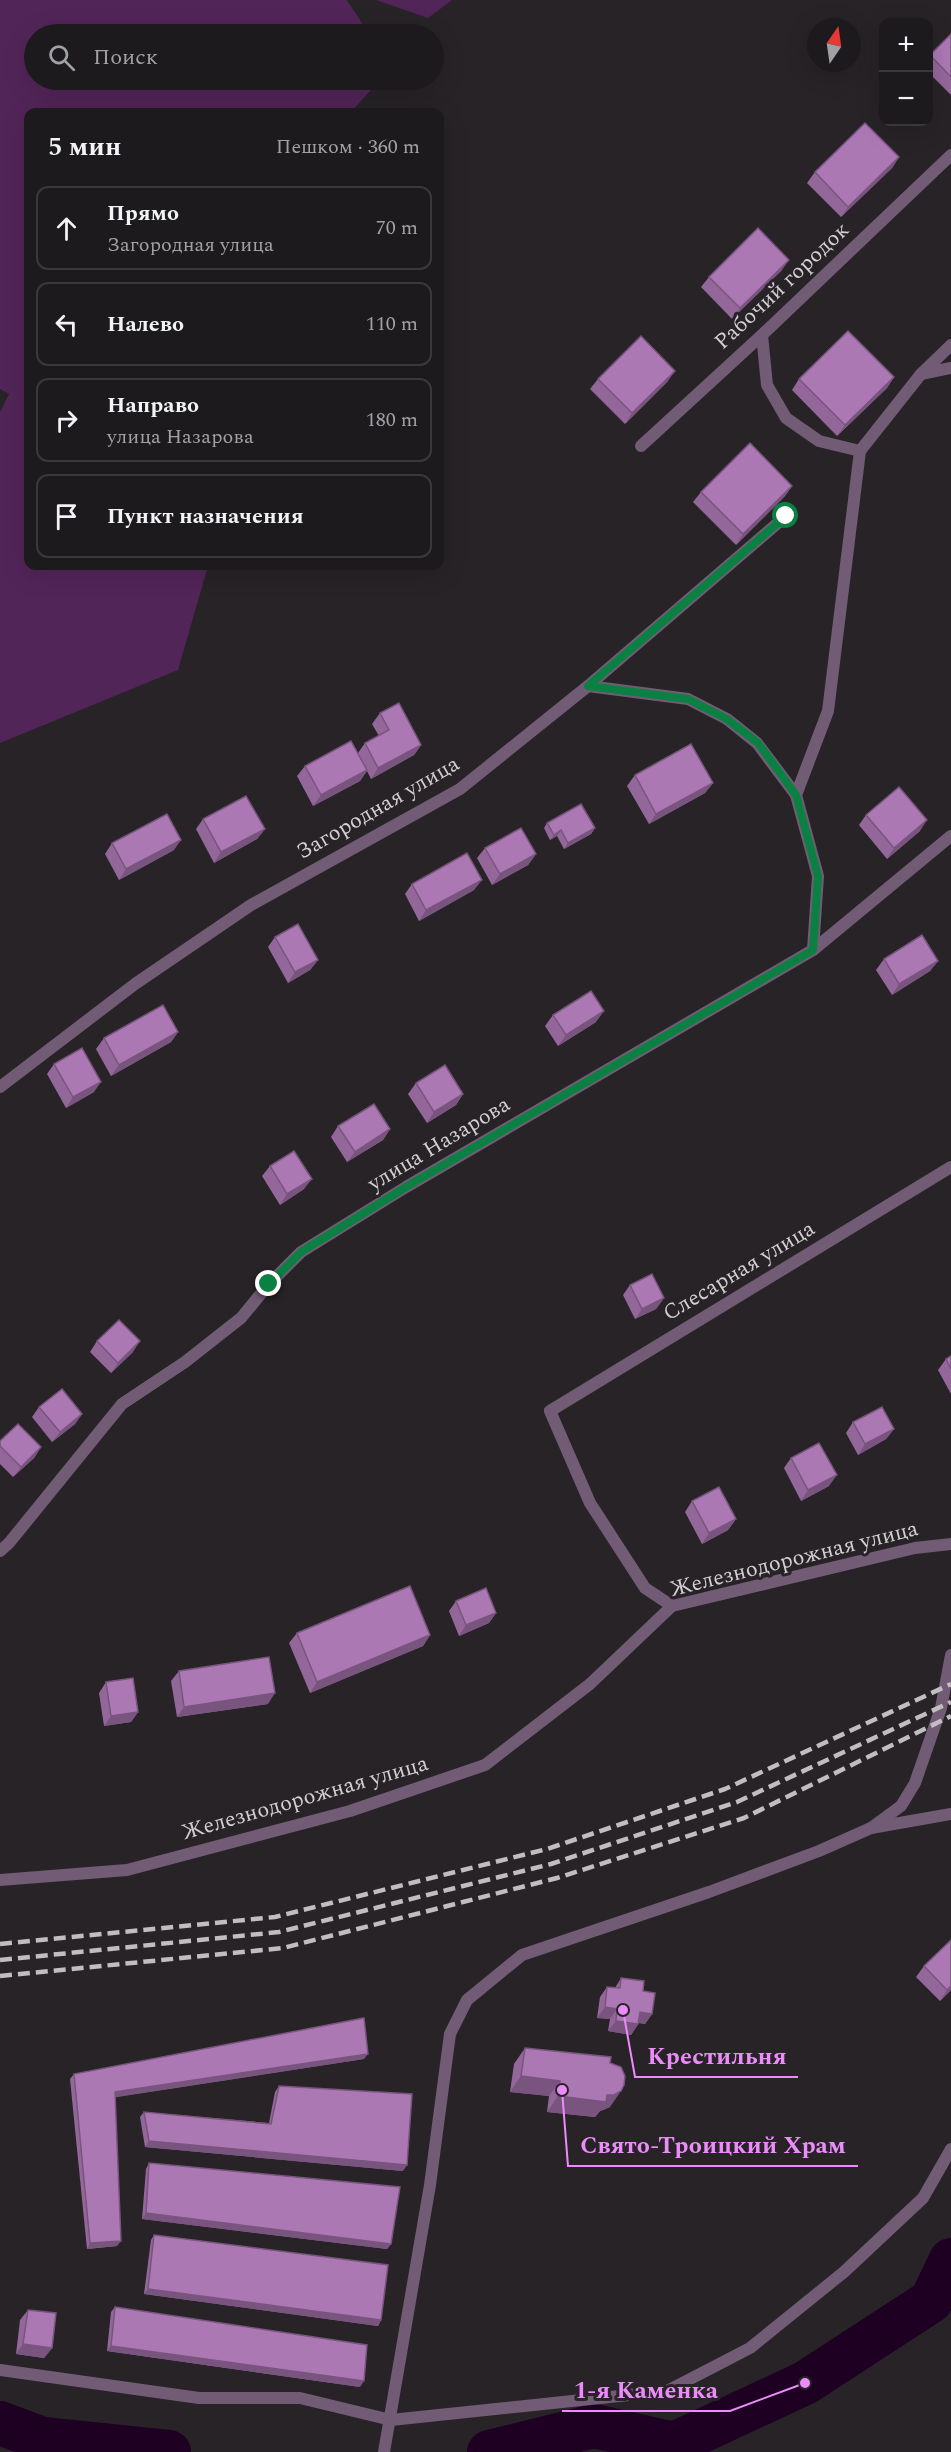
<!DOCTYPE html>
<html lang="ru">
<meta charset="utf-8">
<style>
body{margin:0;font-family:Spectral,serif;background:#252326;color:#f1f3f6}
.controls{position:absolute;right:18px;top:18px;display:grid;overflow:hidden;border-radius:12px;box-shadow:0 6px 24px #0002}
.controls button{width:54px;height:54px;display:grid;place-items:center;padding:0;border:0;border-bottom:2px solid #3b383b;background:#1d1a1d;color:#f1f3f6;font:30px sans-serif}
.compass{position:absolute;left:807px;top:18px;width:54px;height:54px;border-radius:50%;background:#1d1a1d;box-shadow:0 6px 24px #0002;rotate:13deg}
.stop{position:absolute;width:18px;height:18px;margin:-14px;border:4px solid #0b8043;border-radius:50%;background:#fff}
.stop.end{background:#0b8043;border-color:#fff;box-shadow:0 2px 6px #0008}
.list{margin:0;padding:0;list-style:none}
h2{display:flex;justify-content:space-between;align-items:center;height:78px;margin:0;padding:0 24px;font-size:26px}
h2 small{font-size:20px;font-weight:400;color:#a0a1a4}
.list li{display:grid;grid-template-columns:39px 1fr auto;gap:18px;align-items:center;box-sizing:border-box;height:84px;margin:0 12px 12px;padding:0 12px;border:2px solid #3b383b;border-radius:12px}
.list b{display:block;font-size:22px;white-space:nowrap}
.list p{margin:0;font-size:20px;white-space:nowrap;color:#a0a1a4}
.list em{font-size:20px;font-style:normal;color:#a0a1a4}
.icon{flex:none;width:33px;height:33px;fill:none;stroke:currentColor;stroke-width:2;stroke-linecap:round;stroke-linejoin:round}
.map{position:relative;flex:none;width:951px;height:2452px;overflow:hidden}
.search{position:absolute;background:#1d1a1d;box-shadow:0 6px 24px #0002;left:24px;top:24px;width:420px;height:66px;display:flex;align-items:center;gap:15px;box-sizing:border-box;padding:0 21px;border-radius:33px;color:#a0a1a4;font-size:22px}
.panel{position:absolute;background:#1d1a1d;box-shadow:0 6px 24px #0002;left:24px;top:108px;width:420px;height:462px;border-radius:12px}
.map>svg:first-child{display:block}
.green{fill:#522558}
.lines{fill:none;stroke-linecap:round;stroke-linejoin:round}
.river{stroke:#1e0023;stroke-width:44}
.minor{stroke:#725c75;stroke-width:12}
.tertiary{stroke:#725c75;stroke-width:12}
.rail{stroke:#c1bec1;stroke-width:4.5;stroke-dasharray:12 6;stroke-linecap:butt}
.wall{fill:#94679b}
.shaded-wall{fill:#78547e}
.building{fill:#ac78b4;stroke:#78547e;stroke-width:1.5}
.route{stroke:#0b8043;stroke-width:8}
.labels{text-anchor:middle;dominant-baseline:central;stroke-width:6;stroke-linejoin:round;paint-order:stroke}
.street-label{font-size:22px;fill:#d3d0d3;stroke:#272327}
.leader{fill:none;stroke:#ec8cfa;stroke-width:2}
.callout-dot{fill:#ec8cfa;stroke:#272327;stroke-width:2}
.callout-label{font-size:24px;text-anchor:middle;font-weight:bold;fill:#ec8cfa;stroke:#272327;stroke-width:6;stroke-linejoin:round;paint-order:stroke}
</style>
<div class="map">
<svg width="951" height="2452" viewBox="0 0 951 2452">
<rect width="100%" height="100%" fill="#272327"/>
<g class="green">
<path d="M0 0H347L369 34H34V80H380L351 112H28V566H208L178 670 0 743V412L9 394 0 389Z"/>
<path d="M376 0H452L428 18Z"/>
</g>
<g class="lines">
<g class="river">
<path d="M0 2423 43 2439 169 2452"/>
<path d="M489 2452 594 2426 674 2444 805 2383 931 2301 951 2260"/>
</g>
<g class="minor">
<path d="M762 335 767 385 786 418 819 441 860 451 828 711 796 795 818 876 813 950"/>
<path d="M921 374 951 368"/>
<path d="M641 446 762 335 951 155"/>
<path d="M860 451 921 374 951 345"/>
<path d="M588 686 688 699 727 719 757 743 796 795"/>
<path d="M0 1087 135 984 251 905 460 789 588 686 786 516"/>
<path d="M0 1551 9 1543 122 1404 185 1362 241 1318 269 1284 301 1252 406 1187 813 950 951 836"/>
<path d="M672 1606 645 1588 590 1503 550 1411 951 1167"/>
<path d="M871 1828 951 1814"/>
<path d="M0 1880 127 1870 350 1811 485 1765 590 1684 672 1606 915 1548 951 1544"/>
<path d="M0 2370 199 2398H300L391 2420 667 2391 750 2348 844 2272 923 2198 951 2149"/>
</g>
<path class="tertiary" d="M384 2452 430 2185 450 2034 467 2000 522 1955 709 1892 819 1851 871 1828 901 1806 915 1783 941 1708 951 1655"/>
<g class="rail">
<path d="M0 1944 275 1917 547 1849 725 1789 951 1684"/>
<path d="M0 1960 279 1932 551 1864 737 1802 951 1702"/>
<path d="M0 1976 283 1948 557 1878 744 1818 951 1716"/>
</g>
</g>
<g class="wall">
<path d="M951 34V95L928 72V57Z"/>
<path d="M899 157 892 168 841 217 807 183 815 172Z"/>
<path d="M782 270 732 319 701 287 709 277Z"/>
<path d="M894 377 887 388 837 436 792 390 799 379Z"/>
<path d="M598 379 668 381 625 424 590 389Z"/>
<path d="M792 486 785 496 736 545 693 502 701 492Z"/>
<path d="M380 713 421 745 414 755 371 779 367 771 360 781 313 806 297 776 305 766 358 753 365 743 379 736 372 724Z"/>
<path d="M635 775 713 783 705 793 649 824 627 786Z"/>
<path d="M866 815 920 831 887 859 859 825Z"/>
<path d="M203 819 265 829 257 839 214 863 196 829Z"/>
<path d="M547 823 595 828 591 834 564 849 557 836 550 840 544 828Z"/>
<path d="M112 843 174 850 119 880 105 854Z"/>
<path d="M485 848 536 854 528 865 492 885 477 858Z"/>
<path d="M412 884 474 890 419 921 405 894Z"/>
<path d="M275 937 318 960 310 970 288 983 268 947Z"/>
<path d="M884 959 938 961 930 971 892 995 876 970Z"/>
<path d="M553 1015 596 1022 558 1046 545 1026Z"/>
<path d="M178 1032 171 1042 111 1076 96 1049 104 1038Z"/>
<path d="M54 1064 94 1092 66 1108 47 1074Z"/>
<path d="M416 1083 463 1094 456 1105 427 1123 408 1094Z"/>
<path d="M338 1126 390 1129 383 1140 347 1162 331 1137Z"/>
<path d="M270 1166 304 1189 280 1205 262 1176Z"/>
<path d="M630 1285 664 1298 656 1309 635 1319 623 1295Z"/>
<path d="M97 1341 133 1352 111 1373 90 1352Z"/>
<path d="M951 1356V1394L938 1370 946 1359Z"/>
<path d="M39 1407 82 1414 75 1424 52 1442 32 1417Z"/>
<path d="M853 1422 894 1429 886 1439 858 1455 846 1433Z"/>
<path d="M0 1441 41 1447 34 1458 13 1477 0 1464Z"/>
<path d="M791 1458 829 1486 801 1501 784 1468Z"/>
<path d="M692 1501 736 1519 728 1530 702 1544 685 1512Z"/>
<path d="M456 1601 496 1613 489 1623 459 1636 449 1611Z"/>
<path d="M297 1633 430 1635 423 1646 310 1693 289 1643Z"/>
<path d="M179 1671 268 1704 177 1717 171 1681Z"/>
<path d="M106 1682 138 1712 131 1722 104 1726 99 1693Z"/>
<path d="M924 1966 951 1990 940 2001 916 1977Z"/>
<path d="M621 1978 643 1991 652 2014 645 2024 639 2023 631 2035 608 2031 610 2019 597 2018 600 1997 607 1987 615 1988Z"/>
<path d="M525 2048 610 2063V2107L603 2110 600 2111 595 2117 547 2112 549 2096 510 2092 514 2064Z"/>
<path d="M364 2059 115 2097 117 2246 87 2249 70 2079 74 2074Z"/>
<path d="M279 2086 403 2171 145 2147 140 2117 144 2112 269 2123 275 2092Z"/>
<path d="M149 2163 391 2244 387 2249 142 2219 146 2169Z"/>
<path d="M154 2235 381 2320 378 2326 144 2294 151 2240Z"/>
<path d="M115 2307 360 2387 107 2351 111 2312Z"/>
<path d="M28 2310 52 2348 44 2358 16 2354 20 2320Z"/>
</g>
<g class="shaded-wall">
<path d="M899 157 892 168 841 217 848 207Z"/>
<path d="M789 260 782 270 732 319 740 308Z"/>
<path d="M675 371 668 381 625 424 632 413Z"/>
<path d="M894 377 887 388 837 436 845 425Z"/>
<path d="M792 486 785 496 736 545 743 534Z"/>
<path d="M421 745 414 755 371 779 378 768Z"/>
<path d="M367 770 360 781 313 806 321 795Z"/>
<path d="M713 783 705 793 649 824 656 814Z"/>
<path d="M927 820 920 831 887 859 894 848Z"/>
<path d="M595 828 591 834 564 849 568 843Z"/>
<path d="M265 829 257 839 214 863 221 852Z"/>
<path d="M561 830 557 836 550 840 554 835Z"/>
<path d="M181 840 174 850 119 880 126 869Z"/>
<path d="M536 854 528 865 492 885 500 874Z"/>
<path d="M482 880 474 890 419 921 426 910Z"/>
<path d="M318 960 310 970 288 983 295 972Z"/>
<path d="M938 961 930 971 892 995 899 984Z"/>
<path d="M604 1011 596 1022 558 1046 566 1035Z"/>
<path d="M178 1032 171 1042 111 1076 119 1065Z"/>
<path d="M101 1082 94 1092 66 1108 73 1097Z"/>
<path d="M463 1094 456 1105 427 1123 434 1112Z"/>
<path d="M390 1129 383 1140 347 1162 355 1152Z"/>
<path d="M312 1179 304 1189 280 1205 287 1194Z"/>
<path d="M664 1298 656 1309 635 1319 642 1309Z"/>
<path d="M140 1341 133 1352 111 1373 118 1363Z"/>
<path d="M82 1414 75 1424 52 1442 60 1432Z"/>
<path d="M894 1429 886 1439 858 1455 865 1444Z"/>
<path d="M41 1447 34 1458 13 1477 21 1467Z"/>
<path d="M837 1475 829 1486 801 1501 808 1490Z"/>
<path d="M736 1519 728 1530 702 1544 709 1533Z"/>
<path d="M496 1613 489 1623 459 1636 466 1625Z"/>
<path d="M430 1635 423 1646 310 1693 317 1682Z"/>
<path d="M275 1693 268 1704 177 1717 184 1707Z"/>
<path d="M138 1712 131 1722 104 1726 111 1716Z"/>
<path d="M951 1986V1990L940 2001 947 1990Z"/>
<path d="M605 2007 617 2009 610 2019 597 2018Z"/>
<path d="M640 2012 652 2014 645 2024 633 2022Z"/>
<path d="M616 2021 638 2024 631 2035 608 2031Z"/>
<path d="M368 2054 364 2059 111 2098 115 2092Z"/>
<path d="M521 2076 560 2081 549 2096 510 2092Z"/>
<path d="M621 2091 610 2107 603 2110 600 2111 595 2117 547 2112 558 2096 607 2095Z"/>
<path d="M149 2141 407 2165 403 2171 145 2147Z"/>
<path d="M146 2213 391 2244 387 2249 142 2219Z"/>
<path d="M121 2241 117 2246 87 2249 90 2243Z"/>
<path d="M148 2289 381 2320 378 2326 144 2294Z"/>
<path d="M23 2344 52 2348 44 2358 16 2354Z"/>
<path d="M111 2346 364 2381 360 2387 107 2351Z"/>
</g>
<g class="building">
<path d="M951 34V77L930 55Z"/>
<path d="M865 123 899 157 848 207 815 172Z"/>
<path d="M758 228 789 260 740 308 709 277Z"/>
<path d="M848 331 894 377 845 425 799 379Z"/>
<path d="M641 336 675 371 632 413 598 379Z"/>
<path d="M750 443 792 486 743 534 701 492Z"/>
<path d="M399 703 421 745 378 768 365 743 389 730 380 713Z"/>
<path d="M351 741 367 770 321 795 305 766Z"/>
<path d="M691 744 713 783 656 814 635 775Z"/>
<path d="M899 787 927 820 894 848 866 815Z"/>
<path d="M246 796 265 829 221 852 203 819Z"/>
<path d="M581 804 595 828 568 843 561 830 554 835 547 823Z"/>
<path d="M167 814 181 840 126 869 112 843Z"/>
<path d="M521 828 536 854 500 874 485 848Z"/>
<path d="M467 853 482 880 426 910 412 884Z"/>
<path d="M298 924 318 960 295 972 275 937Z"/>
<path d="M922 935 938 961 899 984 884 959Z"/>
<path d="M591 991 604 1011 566 1035 553 1015Z"/>
<path d="M163 1005 178 1032 119 1065 104 1038Z"/>
<path d="M82 1048 101 1082 73 1097 54 1064Z"/>
<path d="M445 1065 463 1094 434 1112 416 1083Z"/>
<path d="M374 1104 390 1129 355 1152 338 1126Z"/>
<path d="M294 1151 312 1179 287 1194 270 1166Z"/>
<path d="M652 1274 664 1298 642 1309 630 1285Z"/>
<path d="M119 1320 140 1341 118 1363 97 1341Z"/>
<path d="M951 1356V1369L946 1359Z"/>
<path d="M62 1389 82 1414 60 1432 39 1407Z"/>
<path d="M882 1407 894 1429 865 1444 853 1422Z"/>
<path d="M18 1424 41 1447 21 1467 0 1446V1441Z"/>
<path d="M819 1443 837 1475 808 1490 791 1458Z"/>
<path d="M719 1487 736 1519 709 1533 692 1501Z"/>
<path d="M410 1586 430 1635 317 1682 297 1633Z"/>
<path d="M486 1588 496 1613 466 1625 456 1601Z"/>
<path d="M269 1657 275 1693 184 1707 179 1671Z"/>
<path d="M133 1678 138 1712 111 1716 106 1682Z"/>
<path d="M951 1940V1986L947 1990 924 1966Z"/>
<path d="M621 1978 644 1981 643 1991 655 1993 652 2014 640 2012 638 2024 616 2021 617 2009 605 2007 607 1987 620 1988Z"/>
<path d="M364 2018 368 2054 115 2092 121 2241 90 2243 74 2074Z"/>
<path d="M525 2048 611 2057 610 2063 621 2067 625 2076 624 2085 621 2091 614 2095H607L606 2102 558 2096 560 2081 521 2076Z"/>
<path d="M279 2086 412 2094 407 2165 149 2141 144 2112 271 2124Z"/>
<path d="M149 2163 400 2187 391 2244 146 2213Z"/>
<path d="M154 2235 388 2265 381 2320 148 2289Z"/>
<path d="M115 2307 367 2345 364 2381 111 2346Z"/>
<path d="M28 2310 56 2313 52 2348 23 2344Z"/>
</g>
<g class="lines">
<path class="route" d="M269 1284 301 1252 406 1187 813 950 818 876 796 795 758 743 727 719 688 699 588 686 786 516"/>
</g>
<g class="labels">
<g class="street-label">
<text transform="translate(782 286) rotate(-43)">Рабочий городок</text>
<text transform="translate(378 808) rotate(-30)">Загородная улица</text>
<text transform="translate(439 1144) rotate(-31)">улица Назарова</text>
<text transform="translate(739 1271) rotate(-31)">Слесарная улица</text>
<text transform="translate(794 1559) rotate(-14)">Железнодорожная улица</text>
<text transform="translate(305 1798) rotate(-16)">Железнодорожная улица</text>
</g>
</g>
<path class="leader" d="M623 2010L635 2077H798M562 2090L568 2166H858M805 2383L730 2411H562"/>
<g class="callout-dot">
<circle cx="623" cy="2010" r="6"/>
<circle cx="562" cy="2090" r="6"/>
<circle cx="805" cy="2383" r="6"/>
</g>
<g class="callout-label">
<text x="717" y="2064">Крестильня</text>
<text x="713" y="2153">Свято-Троицкий Храм</text>
<text x="646" y="2398">1-я Каменка</text>
</g>
</svg>
<div class="controls">
<button>+</button>
<button>−</button>
</div>
<svg class="compass" viewBox="-18 -18 36 36"><path d="M0-13l5 13h-10z" fill="#e53935"/><path d="M0 13l5-13h-10z" fill="#a0a1a4"/></svg>
<div class="stop" style="left:786px;top:516px"></div>
<div class="stop end" style="left:269px;top:1284px"></div>
<div class="search"><svg class="icon" aria-label="search" viewBox="0 0 24 24"><circle cx="10" cy="10" r="6"/><path d="M15 15l6 6"/></svg>Поиск</div>
<section class="panel">
<h2>5 мин<small>Пешком · 360 m</small></h2>
<ul class="list">
<li><svg class="icon" aria-label="ahead" viewBox="0 0 24 24"><path d="M12 20V5M6 11l6-6 6 6"/></svg><div><b>Прямо</b><p>Загородная улица</p></div><em>70 m</em></li>
<li><svg class="icon" aria-label="left" viewBox="0 0 24 24"><path d="M17 20v-9H6M10 6l-5 5 5 5"/></svg><div><b>Налево</b></div><em>110 m</em></li>
<li><svg class="icon" aria-label="right" viewBox="0 0 24 24"><path d="M7 20v-9h11M14 6l5 5-5 5"/></svg><div><b>Направо</b><p>улица Назарова</p></div><em>180 m</em></li>
<li><svg class="icon" aria-label="arrive" viewBox="0 0 24 24"><path d="M6 21V4h12l-3 4 3 4H6"/></svg><div><b>Пункт назначения</b></div></li>
</ul>
</section>
</div>
